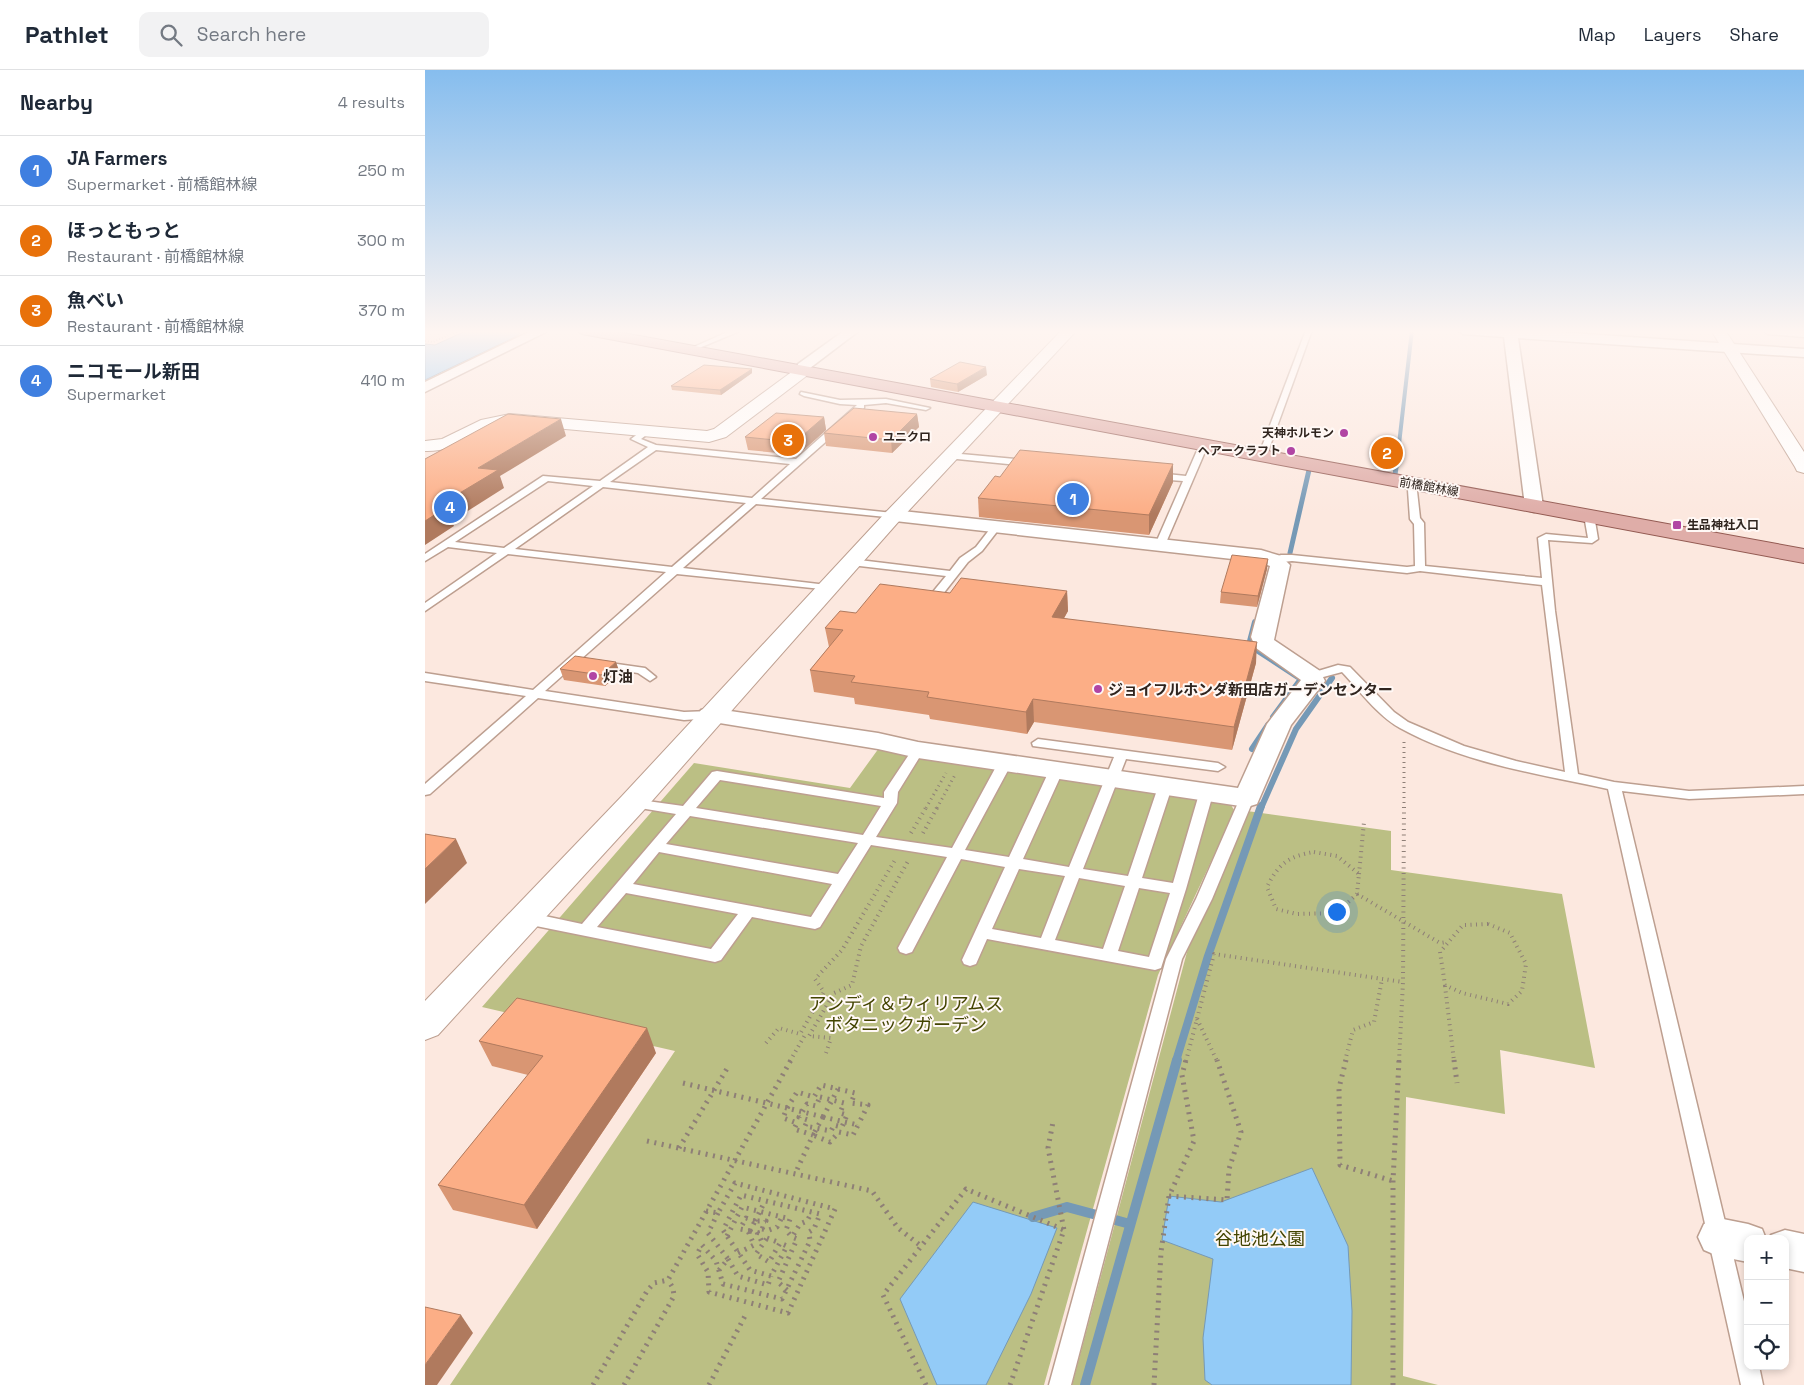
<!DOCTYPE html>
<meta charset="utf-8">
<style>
body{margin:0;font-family:"Space Grotesk","Noto Sans JP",sans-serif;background:#f2f2f3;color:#1f2937}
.controls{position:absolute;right:15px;bottom:15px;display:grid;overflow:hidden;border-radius:10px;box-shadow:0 2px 8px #0003}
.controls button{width:45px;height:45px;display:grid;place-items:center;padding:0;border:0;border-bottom:1px solid #e0e1e3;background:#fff;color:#1f2937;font:25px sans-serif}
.you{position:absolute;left:911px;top:841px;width:18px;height:18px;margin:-12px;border:4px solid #fff;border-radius:50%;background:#1a73e8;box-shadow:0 0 0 8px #1a73e833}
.badge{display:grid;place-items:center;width:32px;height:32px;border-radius:50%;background:#111827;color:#fff;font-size:16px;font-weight:700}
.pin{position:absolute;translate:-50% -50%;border:2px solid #fff;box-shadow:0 1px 5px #0006}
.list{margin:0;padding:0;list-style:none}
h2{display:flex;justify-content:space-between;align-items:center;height:65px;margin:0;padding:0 20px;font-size:21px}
h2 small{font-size:16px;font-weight:400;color:#747a83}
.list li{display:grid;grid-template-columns:32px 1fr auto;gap:15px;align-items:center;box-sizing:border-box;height:70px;padding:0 20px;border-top:1px solid #e0e1e3}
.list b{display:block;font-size:19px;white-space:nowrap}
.list p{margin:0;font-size:16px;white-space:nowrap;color:#747a83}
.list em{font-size:16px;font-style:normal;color:#747a83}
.icon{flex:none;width:28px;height:28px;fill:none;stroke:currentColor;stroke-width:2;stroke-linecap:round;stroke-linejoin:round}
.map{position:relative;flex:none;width:1379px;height:1315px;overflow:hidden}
header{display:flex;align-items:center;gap:30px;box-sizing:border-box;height:70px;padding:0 25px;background:#fff;border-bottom:1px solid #e0e1e3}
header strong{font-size:24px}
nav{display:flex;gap:28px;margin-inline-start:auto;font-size:18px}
.search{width:350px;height:45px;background:#f2f2f3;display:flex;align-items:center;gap:12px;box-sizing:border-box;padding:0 18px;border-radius:10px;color:#747a83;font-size:19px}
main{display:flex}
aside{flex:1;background:#fff}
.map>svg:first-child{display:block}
.green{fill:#bbbf84}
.water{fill:#93cbf7;stroke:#7599b6}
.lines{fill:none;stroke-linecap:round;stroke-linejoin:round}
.stream-far4{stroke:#7599b6;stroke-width:4}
.stream-far3{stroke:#7599b6;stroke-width:5}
.stream-far2{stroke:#7599b6;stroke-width:6}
.stream-far1{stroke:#7599b6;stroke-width:8}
.stream{stroke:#7599b6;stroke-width:10}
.service-casing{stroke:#bd9f90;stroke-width:3}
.minor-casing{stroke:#bd9f90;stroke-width:3}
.tertiary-casing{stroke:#bd9f90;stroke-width:2}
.secondary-casing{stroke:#bd9f90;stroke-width:2}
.primary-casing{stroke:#935a52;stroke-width:2}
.path-far3{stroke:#8e7f77;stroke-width:2;stroke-dasharray:0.5 2.5;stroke-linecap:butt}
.path-far2{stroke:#8e7f77;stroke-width:3;stroke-dasharray:1 4;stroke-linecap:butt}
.path-far1{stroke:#8e7f77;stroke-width:4;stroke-dasharray:1 4.5;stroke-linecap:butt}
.path{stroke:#8e7f77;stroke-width:5;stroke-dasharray:2 5.5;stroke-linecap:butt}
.service{fill:#fff;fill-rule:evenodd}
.minor{fill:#fff;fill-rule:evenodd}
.tertiary{fill:#fff;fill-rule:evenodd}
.secondary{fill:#fff;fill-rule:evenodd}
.primary{fill:#dfada8;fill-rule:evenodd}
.wall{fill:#d99673}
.shaded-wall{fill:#b07a5e}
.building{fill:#fcae86;stroke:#b07a5e}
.poi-dot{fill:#b145a4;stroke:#fff8f5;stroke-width:2}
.labels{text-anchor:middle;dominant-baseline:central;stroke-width:4;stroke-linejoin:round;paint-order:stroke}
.far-poi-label{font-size:12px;font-weight:bold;fill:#30251f;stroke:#fff8f5;text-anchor:end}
.far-street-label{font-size:12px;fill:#30251f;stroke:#fff8f5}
.poi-label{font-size:15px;font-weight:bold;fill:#30251f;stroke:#fff8f5;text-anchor:start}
.near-park-label{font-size:18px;fill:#434400;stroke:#fff8f5}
</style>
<header>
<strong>Pathlet</strong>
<div class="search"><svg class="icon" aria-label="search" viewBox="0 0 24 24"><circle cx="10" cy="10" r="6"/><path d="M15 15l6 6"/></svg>Search here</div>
<nav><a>Map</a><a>Layers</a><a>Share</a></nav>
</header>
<main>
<aside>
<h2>Nearby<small>4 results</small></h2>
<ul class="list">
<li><span class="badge" style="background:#3f7fe0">1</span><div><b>JA Farmers</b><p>Supermarket · 前橋館林線</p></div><em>250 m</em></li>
<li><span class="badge" style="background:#e8710a">2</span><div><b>ほっともっと</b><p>Restaurant · 前橋館林線</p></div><em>300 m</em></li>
<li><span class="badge" style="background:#e8710a">3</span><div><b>魚べい</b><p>Restaurant · 前橋館林線</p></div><em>370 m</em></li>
<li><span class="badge" style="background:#3f7fe0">4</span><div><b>ニコモール新田</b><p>Supermarket</p></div><em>410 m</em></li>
</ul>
</aside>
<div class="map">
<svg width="1379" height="1315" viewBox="0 0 1379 1315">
<rect width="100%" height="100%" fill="#fce8df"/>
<g class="green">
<path d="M454 678 806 735 809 740 807 747 733 905 619 1315H25L250 981 57 937 269 693 425 718Z"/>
<path d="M822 741 966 761V800L1137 824 1170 998 1075 980 1080 1044 981 1027 978 1306 1013 1315H647L762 882Z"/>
</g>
<g class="water">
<path d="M43 260H94L95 263 90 267 0 310V274L10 275Z"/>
<path d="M887 1098 923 1176 927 1241 926 1315H787L780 1310 778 1268 788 1189 737 1170 744 1126 796 1132Z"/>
<path d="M548 1132 632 1158 606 1224 561 1315H512L475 1229Z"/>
</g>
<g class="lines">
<path class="stream-far4" d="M973 383 987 260"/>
<g class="stream-far3">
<path d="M970 405 973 382"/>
<path d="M865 483 884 400"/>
</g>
<g class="stream-far2">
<path d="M830 552 824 575 876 609 848 647"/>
<path d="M827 679 843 655"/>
<path d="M836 738 871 659 907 608"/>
</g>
<path class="stream-far1" d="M751 991 783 886 836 736"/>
<g class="stream">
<path d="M608 1147 642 1137 705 1154"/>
<path d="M660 1315 752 990"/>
</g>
<defs>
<g id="service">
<path d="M307 260H317L267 281 262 280Z"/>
<path d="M881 260H887L841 387 834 389 833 387Z"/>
<path d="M376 322 415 330 461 329 505 338 501 340 461 333 439 335V338L336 429 468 443 473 446 471 448 331 434 258 498 402 515 407 518 406 520 252 504 120 621 259 642 285 641 291 645 289 648 259 650 113 628 5 724 0 725V714L101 626 0 611V603L108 620 241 502 83 484 0 541V533L72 483 23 477 0 491V484L118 406 175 411 223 377 206 369 218 360 225 362 216 369 231 375 371 389 432 335 415 334 379 326 375 324ZM231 380 365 394 327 428 185 412ZM123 411 168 416 79 478 30 472ZM178 417 321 433 247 497 90 479Z"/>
<path d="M778 374 785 376 779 384 740 475 738 477H732L730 475 758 411 732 409 728 406 732 403 761 406 771 383Z"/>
<path d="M525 383 602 390 606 393 602 396 522 388 521 386Z"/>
<path d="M993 412 997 415 992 421 995 448 999 453 1000 496 1117 508 1113 468 1121 464 1163 468 1160 451 1165 445H1171L1173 447 1170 451 1173 469 1167 473 1123 470 1130 541 1153 704 1189 712 1264 721 1379 716V724L1264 729 1197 721 1323 1248V1296H1334L1338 1315H1316L1183 719C1114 704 1038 693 975 658 952 645 935 621 917 602L887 610 881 606 883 604 913 595 925 597 969 642 983 652 1039 676 1091 691 1140 702 1117 515 995 501 982 503 867 491 849 493 844 490 856 485H867L982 497 990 496 989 454 985 449 983 420Z"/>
<path d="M571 454 574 455V459L557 481 543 492 514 529 500 528 495 525 500 522 507 523 521 506 426 495 421 492 426 489 525 501 535 488 551 477 568 455Z"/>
<path d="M178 592 220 598 231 607 225 611 213 603 174 597 172 595Z"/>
<path d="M613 669 793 693 800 697 793 701 701 689 658 799 703 806 733 717 740 713 747 717 717 808 748 813 774 724 781 720 786 721 788 724 761 819 736 898 730 900 562 869 551 894 545 896 539 894 537 890 580 797 536 789 487 882 481 884 475 882 473 878 522 787 446 775 395 857 390 859 327 847 296 890 290 892 101 854 96 852 93 848 96 844 101 842 157 854 251 744 203 736 201 733 203 730 208 729 258 736 287 702 292 701 459 728V722L487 680 493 676 499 680 473 722 472 733 451 767 527 778 573 693 580 689 587 693 540 780 584 787 624 701 631 697 638 701 598 789 644 797 689 687 608 676 607 673ZM295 710 456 736 438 765 271 738ZM265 746 433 773 413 804 241 774ZM234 782 407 814 386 847 208 814ZM594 799 640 806 616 868 567 859ZM654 808 700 816 678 879 630 870ZM714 818 745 823 724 887 693 881ZM201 823 313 844 286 879 172 857Z"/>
<path d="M822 724 827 725 829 728 787 829 757 889 646 1315H624L741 889 771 829 815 728 817 725Z"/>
</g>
<g id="minor">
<path d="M108 260H125L0 322V312Z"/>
<path d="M420 260H435L385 298 383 304H373L371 301 373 294Z"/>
<path d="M1032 260H1102L1379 279V287L1093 268 1118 436 1116 440 1109 442 1102 440 1100 436 1079 267 1038 264Z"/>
<path d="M1337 260H1379V267L1343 264Z"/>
<path d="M468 440 836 480 856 486 865 495 849 570 895 601 900 611 866 655 832 734 822 737 493 688 453 679 276 650 273 645 276 640 285 638 453 663 493 672 813 718 842 654 876 610 831 578 826 567 845 496 834 492 461 450 459 446 461 442Z"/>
<path d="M1293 1148 1323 1154 1337 1159 1341 1169H1323V1192L1293 1186 1279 1180 1273 1167 1279 1154Z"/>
<path d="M1360 1160 1379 1164V1202L1360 1198V1169H1344L1346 1165Z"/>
</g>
<g id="tertiary">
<path d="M637 260H652L475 450 219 740 13 965 0 970V931L197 726 461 442Z"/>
<path d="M378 296 384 298 386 301 384 304 301 367 284 372 85 354C53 359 36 382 0 381V371L17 369 56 350 85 344 282 361 289 359 372 298Z"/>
</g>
<path id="secondary" d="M1286 260H1300L1379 382V403L1372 401 1370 397Z"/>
<path id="primary" d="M150 260H182L1379 479V493L157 264Z"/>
</defs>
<use href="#service" class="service-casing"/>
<use href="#minor" class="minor-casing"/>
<use href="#tertiary" class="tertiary-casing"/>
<use href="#secondary" class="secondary-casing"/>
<use href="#primary" class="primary-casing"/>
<path class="path-far3" d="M0 271 8 272 35 260"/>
<g class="path-far2">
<path d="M501 738 521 703"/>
<path d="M512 738 531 703"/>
<path d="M979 738V671"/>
</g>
<g class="path-far1">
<path d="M486 763 502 736"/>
<path d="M498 763 513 736"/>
<path d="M889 782 912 786 934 804 932 824 912 843 872 844 851 839 842 817C853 794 864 786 889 782Z"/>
<path d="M934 804 939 752"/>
<path d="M932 824 1015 873 1022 872"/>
<path d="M1063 854 1085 863 1101 894 1097 921 1083 934 1037 923 1020 915 1015 882 1038 855Z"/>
<path d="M1020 916 1029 991"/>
<path d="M772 949 792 991"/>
<path d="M341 973 354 958 375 964 399 922 390 909 417 880 470 790"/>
<path d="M401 983 406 968 384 966 409 923 427 915 436 876 483 791"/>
<path d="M365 991 380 965"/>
<path d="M761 991 789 884 978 912"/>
<path d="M920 991 928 960 949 952 957 909"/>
<path d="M974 991 978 912 979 736"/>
</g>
<g class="path">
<path d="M921 990 914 1018 915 1095 968 1111"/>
<path d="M1029 990 1032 1013"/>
<path d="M258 1013 362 1038 358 1048 372 1053 369 1059 388 1065 370 1104"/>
<path d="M395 1027 419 1033 415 1043 422 1045 417 1057 409 1055 406 1061 380 1056 383 1050 374 1047 382 1034 391 1036Z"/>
<path d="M398 1047 433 1055"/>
<path d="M398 1047 388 1065 405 1072 414 1062 428 1065 433 1055"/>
<path d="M398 1047 362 1038 372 1022 389 1027 396 1015 430 1023 426 1033 443 1035 433 1055"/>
<path d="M398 1047 413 1019"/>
<path d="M222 1071 447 1121 473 1158 496 1176"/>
<path d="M254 1078 303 997"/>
<path d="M744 1126 802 1130 804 1099 816 1062 792 990"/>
<path d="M281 1141 293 1143 310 1113 410 1139 363 1243 284 1222 283 1202 272 1184 277 1175 291 1191 298 1214 357 1229 385 1171 384 1162 389 1159 395 1144 316 1125 298 1160 325 1200 346 1206 362 1176 355 1173"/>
<path d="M293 1143 283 1163 303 1189 294 1200"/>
<path d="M330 1151 340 1131"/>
<path d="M337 1159 344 1160 352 1157 357 1147"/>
<path d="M325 1161 335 1163 341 1151H330"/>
<path d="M325 1161 315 1159 321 1148 330 1151"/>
<path d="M325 1161 330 1151"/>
<path d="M332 1162 338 1174"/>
<path d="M302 1166 317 1137 365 1149 361 1160 367 1167"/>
<path d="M342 1168 355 1173 344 1192 331 1184Z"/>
<path d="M313 1183 329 1175 323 1161"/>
<path d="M303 1189 313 1206 343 1215 346 1206"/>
<path d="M362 1220 353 1212 372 1169 367 1167 375 1154 382 1151 387 1142"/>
<path d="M168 1315 222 1221 229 1213 243 1210 366 990"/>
<path d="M199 1315 249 1226 248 1218 243 1210"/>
<path d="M284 1315 321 1244"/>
<path d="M501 1315 458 1225 541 1119 639 1160"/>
<path d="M585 1315 639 1160 623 1078 628 1052"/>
<path d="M729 1315 736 1182 744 1126 769 1071 757 1005 761 990"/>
<path d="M968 1315V1111L974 990"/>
</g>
<use href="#service" class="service"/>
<use href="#minor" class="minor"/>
<use href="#tertiary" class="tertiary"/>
<use href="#secondary" class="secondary"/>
<use href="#primary" class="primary"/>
</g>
<g class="wall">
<path d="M327 299V303L296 325 247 320 246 316Z"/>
<path d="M562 305 533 322 506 317 505 309Z"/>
<path d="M492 344 494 357 467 383 401 376 399 363Z"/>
<path d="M399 347 401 360 373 385 323 380 320 367Z"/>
<path d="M748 394V412L724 465 554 447 553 428 575 407Z"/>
<path d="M842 499 832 537 795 533 796 522Z"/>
<path d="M642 521 643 541 639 548 831 593 807 680 609 652 602 664 505 649 504 645 430 634 429 628 389 622 385 600 404 577 400 558 431 543 525 523Z"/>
<path d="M135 599 195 603 180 616 139 610Z"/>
<path d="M54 971 231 983 112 1159 28 1140 13 1115 103 1005 67 996Z"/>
</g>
<g class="shaded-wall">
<path d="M561 297 562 305 533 322 532 314Z"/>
<path d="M327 299V303L296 325 295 320Z"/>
<path d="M492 344 494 357 467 383 466 370Z"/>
<path d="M399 347 401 360 373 385 370 372Z"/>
<path d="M136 349 141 366 75 406 79 418 27 451 29 456 0 475V451L13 436 53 398Z"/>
<path d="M748 394V412L724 465V445Z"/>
<path d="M843 489 842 499 832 537 833 526Z"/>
<path d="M642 521 643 541 628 568 627 547Z"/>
<path d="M832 572 831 593 807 680 809 657Z"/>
<path d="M191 592 195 603 180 616 176 605Z"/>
<path d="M608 629 609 652 602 664 601 642Z"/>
<path d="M31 769 42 793 0 834V799Z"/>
<path d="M222 958 231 983 112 1159 99 1135Z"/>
<path d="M36 1245 48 1263 12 1315H0V1295Z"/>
</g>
<g class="building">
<path d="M535 292 561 297 532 314 505 309Z"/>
<path d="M279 295 327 299 295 320 246 316Z"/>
<path d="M429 338 492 344 466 370 399 363Z"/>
<path d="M351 343 399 347 370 372 320 367Z"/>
<path d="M83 344 136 349 53 398 73 400 13 436 22 437 0 451V389Z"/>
<path d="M595 380 748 394 724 445 553 428 570 406 575 407Z"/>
<path d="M807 485 843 489 833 526 796 522Z"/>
<path d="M536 508 642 521 627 547 832 572 809 657 608 629 601 642 502 627 504 622 426 612 430 606 385 600 418 560 400 558 415 541 431 543 455 514 525 523Z"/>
<path d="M150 586 191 592 176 605 135 599Z"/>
<path d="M0 764 31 769 0 799Z"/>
<path d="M92 928 222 958 99 1135 13 1115 118 986 54 971Z"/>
<path d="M0 1237 36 1245 0 1295Z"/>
</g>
<linearGradient id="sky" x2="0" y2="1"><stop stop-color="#86bdee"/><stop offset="0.59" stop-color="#fef5f1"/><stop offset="1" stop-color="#fef5f1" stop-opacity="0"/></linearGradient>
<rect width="1379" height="444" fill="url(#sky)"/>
<g class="poi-dot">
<circle cx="919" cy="363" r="5"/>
<circle cx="448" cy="367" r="5"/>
<circle cx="866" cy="381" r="5"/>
<rect x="1247" y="450" width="10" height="10" rx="2.5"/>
<circle cx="168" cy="606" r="5"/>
<circle cx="673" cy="619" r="5"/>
</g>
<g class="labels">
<g class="far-poi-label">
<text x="909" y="363">天神ホルモン</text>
<text x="458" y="367" text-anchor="start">ユニクロ</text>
<text x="856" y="381">ヘアークラフト</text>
<text x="1262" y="455" text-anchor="start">生品神社入口</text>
</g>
<g class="far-street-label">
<text transform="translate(1004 417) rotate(10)">前橋館林線</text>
</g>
<g class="poi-label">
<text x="178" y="606">灯油</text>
<text x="683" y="619">ジョイフルホンダ新田店ガーデンセンター</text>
</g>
<g class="near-park-label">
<text x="481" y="933">アンディ＆ウィリアムス<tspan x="481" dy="21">ボタニックガーデン</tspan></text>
<text x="835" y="1168">谷地池公園</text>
</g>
</g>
</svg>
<div class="controls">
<button>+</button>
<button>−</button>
<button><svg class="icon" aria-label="locate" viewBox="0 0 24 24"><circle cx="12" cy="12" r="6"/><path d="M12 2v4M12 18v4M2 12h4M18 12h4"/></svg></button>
</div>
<div class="you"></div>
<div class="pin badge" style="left:648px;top:429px;background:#3f7fe0">1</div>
<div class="pin badge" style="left:962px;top:383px;background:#e8710a">2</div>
<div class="pin badge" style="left:363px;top:370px;background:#e8710a">3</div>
<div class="pin badge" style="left:25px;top:437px;background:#3f7fe0">4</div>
</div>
</main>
